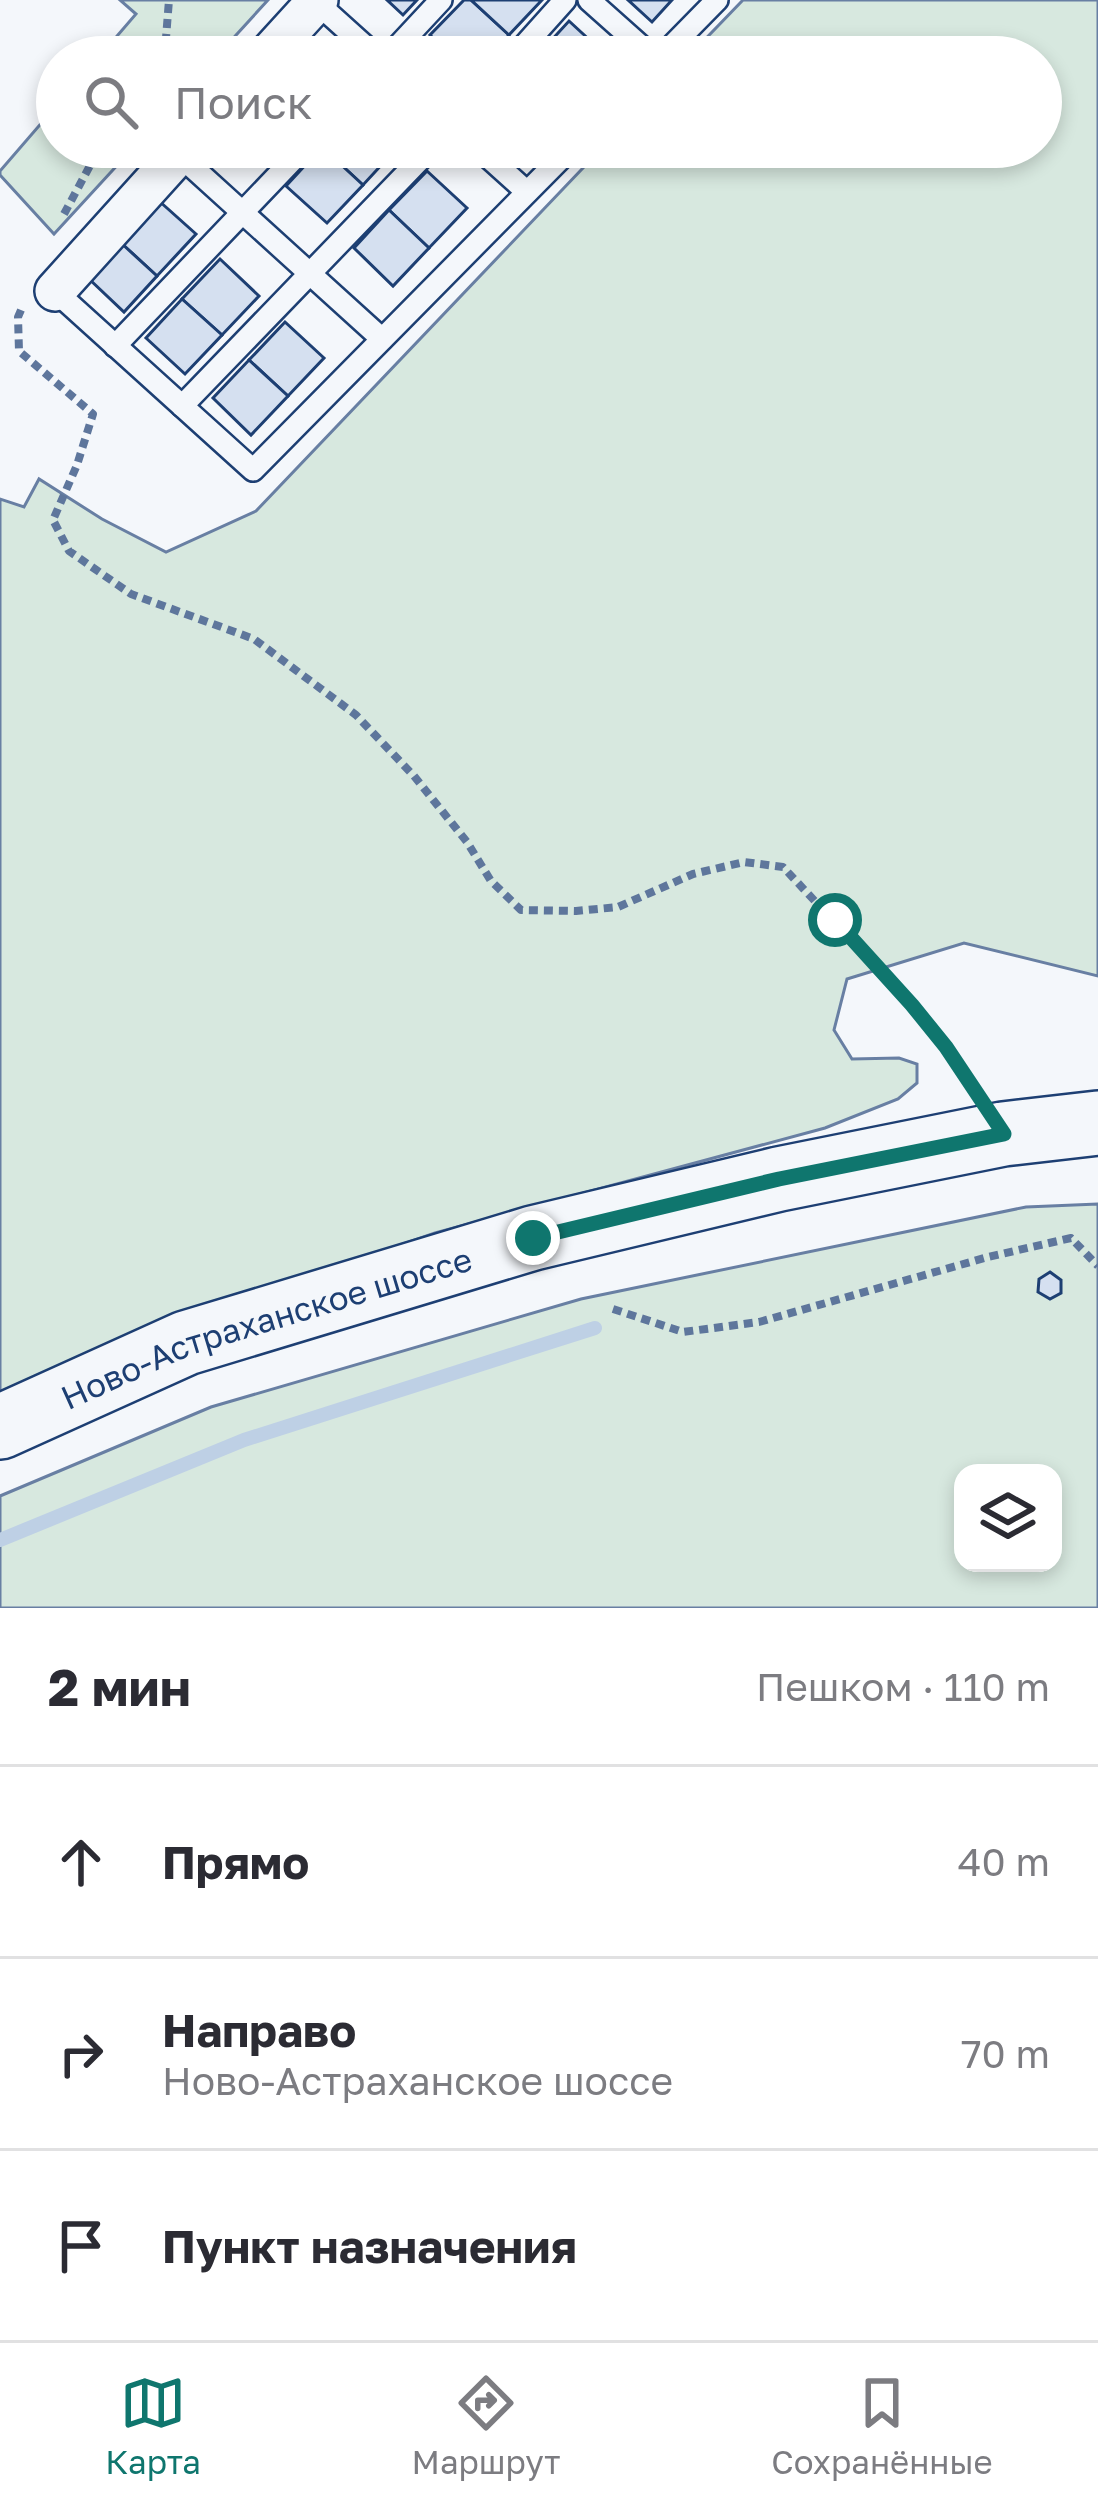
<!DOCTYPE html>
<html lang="ru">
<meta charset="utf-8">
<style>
body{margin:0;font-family:"Golos Text",sans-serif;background:#f7f7f7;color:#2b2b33}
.controls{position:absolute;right:36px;bottom:36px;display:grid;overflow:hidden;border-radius:24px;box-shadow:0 6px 18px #0003}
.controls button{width:108px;height:108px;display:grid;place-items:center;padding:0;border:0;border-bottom:3px solid #e1e1e2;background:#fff;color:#2b2b33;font:60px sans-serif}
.stop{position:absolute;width:36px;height:36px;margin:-27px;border:9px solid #0f766e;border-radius:50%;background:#fff}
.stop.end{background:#0f766e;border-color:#fff;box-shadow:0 3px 12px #0008}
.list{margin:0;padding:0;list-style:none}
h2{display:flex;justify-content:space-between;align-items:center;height:156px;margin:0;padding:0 48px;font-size:51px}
h2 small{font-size:39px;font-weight:400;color:#7c7c81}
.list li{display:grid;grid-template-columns:78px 1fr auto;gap:36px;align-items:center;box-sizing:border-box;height:192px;padding:0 48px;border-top:3px solid #e1e1e2}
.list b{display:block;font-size:45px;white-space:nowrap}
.list p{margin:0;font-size:39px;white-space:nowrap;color:#7c7c81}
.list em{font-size:39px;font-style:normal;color:#7c7c81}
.icon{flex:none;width:66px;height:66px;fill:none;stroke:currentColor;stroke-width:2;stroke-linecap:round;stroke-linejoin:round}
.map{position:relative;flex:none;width:1098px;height:1608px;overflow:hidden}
.search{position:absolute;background:#fff;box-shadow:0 6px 18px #0003;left:36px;right:36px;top:36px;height:132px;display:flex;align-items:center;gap:30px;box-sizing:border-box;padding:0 42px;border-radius:66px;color:#7c7c81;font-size:45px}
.sheet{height:732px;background:#fff}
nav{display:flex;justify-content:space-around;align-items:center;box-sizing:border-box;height:168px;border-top:3px solid #e1e1e2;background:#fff;font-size:33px;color:#7c7c81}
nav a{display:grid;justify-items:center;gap:6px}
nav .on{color:#0f766e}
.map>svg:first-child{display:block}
.green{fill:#d7e8df;stroke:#687fa3;stroke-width:3;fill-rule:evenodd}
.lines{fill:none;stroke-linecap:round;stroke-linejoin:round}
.stream{stroke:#bed0e5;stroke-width:14}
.building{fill:#d5e0f0;stroke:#1d3f73;stroke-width:3}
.lane-casing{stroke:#1d3f73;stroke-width:26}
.street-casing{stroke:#1d3f73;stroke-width:44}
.primary-casing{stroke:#1d3f73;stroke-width:68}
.path{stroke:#5e769c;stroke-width:8;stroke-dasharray:9 6;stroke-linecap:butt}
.lane{stroke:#f4f7fb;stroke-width:21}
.street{stroke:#f4f7fb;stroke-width:39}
.primary{stroke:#f4f7fb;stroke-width:63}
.route{stroke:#0f766e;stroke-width:15}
.labels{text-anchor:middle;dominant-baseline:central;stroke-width:9;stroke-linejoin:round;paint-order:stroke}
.street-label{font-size:33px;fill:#1d3f73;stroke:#f4f7fb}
</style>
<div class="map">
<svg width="1098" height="1608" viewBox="0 0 1098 1608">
<rect width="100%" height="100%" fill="#f4f7fb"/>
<g class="green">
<path d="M120 0H268L216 57H99L136 14Z"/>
<path d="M743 0H1098V976L964 943 847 979 834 1030 852 1059 899 1058 917 1064V1083L898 1099 825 1128 435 1233 180 1321 0 1398V499L24 507 39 479 102 519 166 552 256 511 603 147H1041V57H688Z"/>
<path d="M57 105V147H134L54 234 0 175V171Z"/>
<path d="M1098 1204V1608H0V1496L211 1407 581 1299 1026 1207ZM963 1473H1053V1563H963Z"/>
</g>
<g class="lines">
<path class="stream" d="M0 1540 244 1440 595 1328"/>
</g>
<g class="building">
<path d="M387 0H417L403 15Z"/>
<path d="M464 0H471L509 35 489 57H454L430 35Z"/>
<path d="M471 0H542L509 35Z"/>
<path d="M628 0H672L652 22Z"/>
<path d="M569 21 608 57H536Z"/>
<path d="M244 147H280L264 164Z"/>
<path d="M322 147H398L363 185Z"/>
<path d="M322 147 363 185 327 223 286 186Z"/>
<path d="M427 171 467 208 429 248 389 210Z"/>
<path d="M158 200 196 234 157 276 120 242Z"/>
<path d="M389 210 429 248 393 286 354 248Z"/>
<path d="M120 242 157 276 124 312 87 277Z"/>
<path d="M220 259 259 296 222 335 182 299Z"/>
<path d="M182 299 222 335 185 374 146 338Z"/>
<path d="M285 322 324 358 288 396 249 360Z"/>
<path d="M249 360 288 396 251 435 213 398Z"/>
<path d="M1050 1272 1061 1280V1293L1050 1299 1038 1292 1039 1279Z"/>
</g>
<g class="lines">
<defs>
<g id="lane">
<path d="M589 0 653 57"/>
<path d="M316 2 377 57"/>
<path d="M388 57 441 0"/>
<path d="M514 57 565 0"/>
<path d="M661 57 717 0"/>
<path d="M477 147 527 192"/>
<path d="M178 154 382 339"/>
<path d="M55 291 253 470 572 147"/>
<path d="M115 346 305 147"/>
<path d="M182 406 432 147"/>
</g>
<g id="street">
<path d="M266 57 318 0"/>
<path d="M55 291 185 147"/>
</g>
<g id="primary">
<path id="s1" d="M0 1427 186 1343 533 1238 779 1179 1003 1134 1098 1123"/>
</g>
</defs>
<use href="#lane" class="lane-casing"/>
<use href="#street" class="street-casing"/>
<use href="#primary" class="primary-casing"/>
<g class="path">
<path d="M160 57 166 38 169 0"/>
<path d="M64 214 100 147"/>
<path d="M21 310 18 317 19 351 93 414 77 465 53 520 69 551 131 594 254 639 356 715 414 776 467 842 491 881 521 910 576 911 618 907 693 874 744 862 783 867 912 1005 946 1047 972 1086"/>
<path d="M613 1309 683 1332 759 1322 988 1257 1071 1238 1098 1266"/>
</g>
<use href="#lane" class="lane"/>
<use href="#street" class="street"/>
<use href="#primary" class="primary"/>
</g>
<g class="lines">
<path class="route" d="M533 1238 779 1179 1004 1134 946 1047 912 1005 835 920"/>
</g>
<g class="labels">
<g class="street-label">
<text stroke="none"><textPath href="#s1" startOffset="285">Ново-Астраханское шоссе</textPath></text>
</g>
</g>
</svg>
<div class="controls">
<button><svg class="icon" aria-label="layers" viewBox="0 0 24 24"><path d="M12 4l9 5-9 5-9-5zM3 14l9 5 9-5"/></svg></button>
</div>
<div class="stop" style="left:835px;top:920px"></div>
<div class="stop end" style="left:533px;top:1238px"></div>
<div class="search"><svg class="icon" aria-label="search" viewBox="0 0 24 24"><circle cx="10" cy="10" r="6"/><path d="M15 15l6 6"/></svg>Поиск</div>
</div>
<section class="sheet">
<h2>2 мин<small>Пешком · 110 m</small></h2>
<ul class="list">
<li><svg class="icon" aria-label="ahead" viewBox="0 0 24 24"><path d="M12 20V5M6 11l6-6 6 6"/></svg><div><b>Прямо</b></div><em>40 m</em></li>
<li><svg class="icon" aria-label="right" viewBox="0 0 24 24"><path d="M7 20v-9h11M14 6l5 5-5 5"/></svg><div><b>Направо</b><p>Ново-Астраханское шоссе</p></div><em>70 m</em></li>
<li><svg class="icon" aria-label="arrive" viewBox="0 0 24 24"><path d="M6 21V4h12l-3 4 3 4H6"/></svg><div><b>Пункт назначения</b></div></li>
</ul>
</section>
<nav>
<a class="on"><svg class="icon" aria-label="map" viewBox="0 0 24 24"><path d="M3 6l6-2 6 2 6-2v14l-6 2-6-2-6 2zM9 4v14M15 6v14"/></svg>Карта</a>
<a><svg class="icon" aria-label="directions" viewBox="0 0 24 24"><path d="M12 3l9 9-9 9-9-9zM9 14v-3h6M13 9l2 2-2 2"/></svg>Маршрут</a>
<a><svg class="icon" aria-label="saved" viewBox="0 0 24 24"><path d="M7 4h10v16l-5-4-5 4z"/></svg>Сохранённые</a>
</nav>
